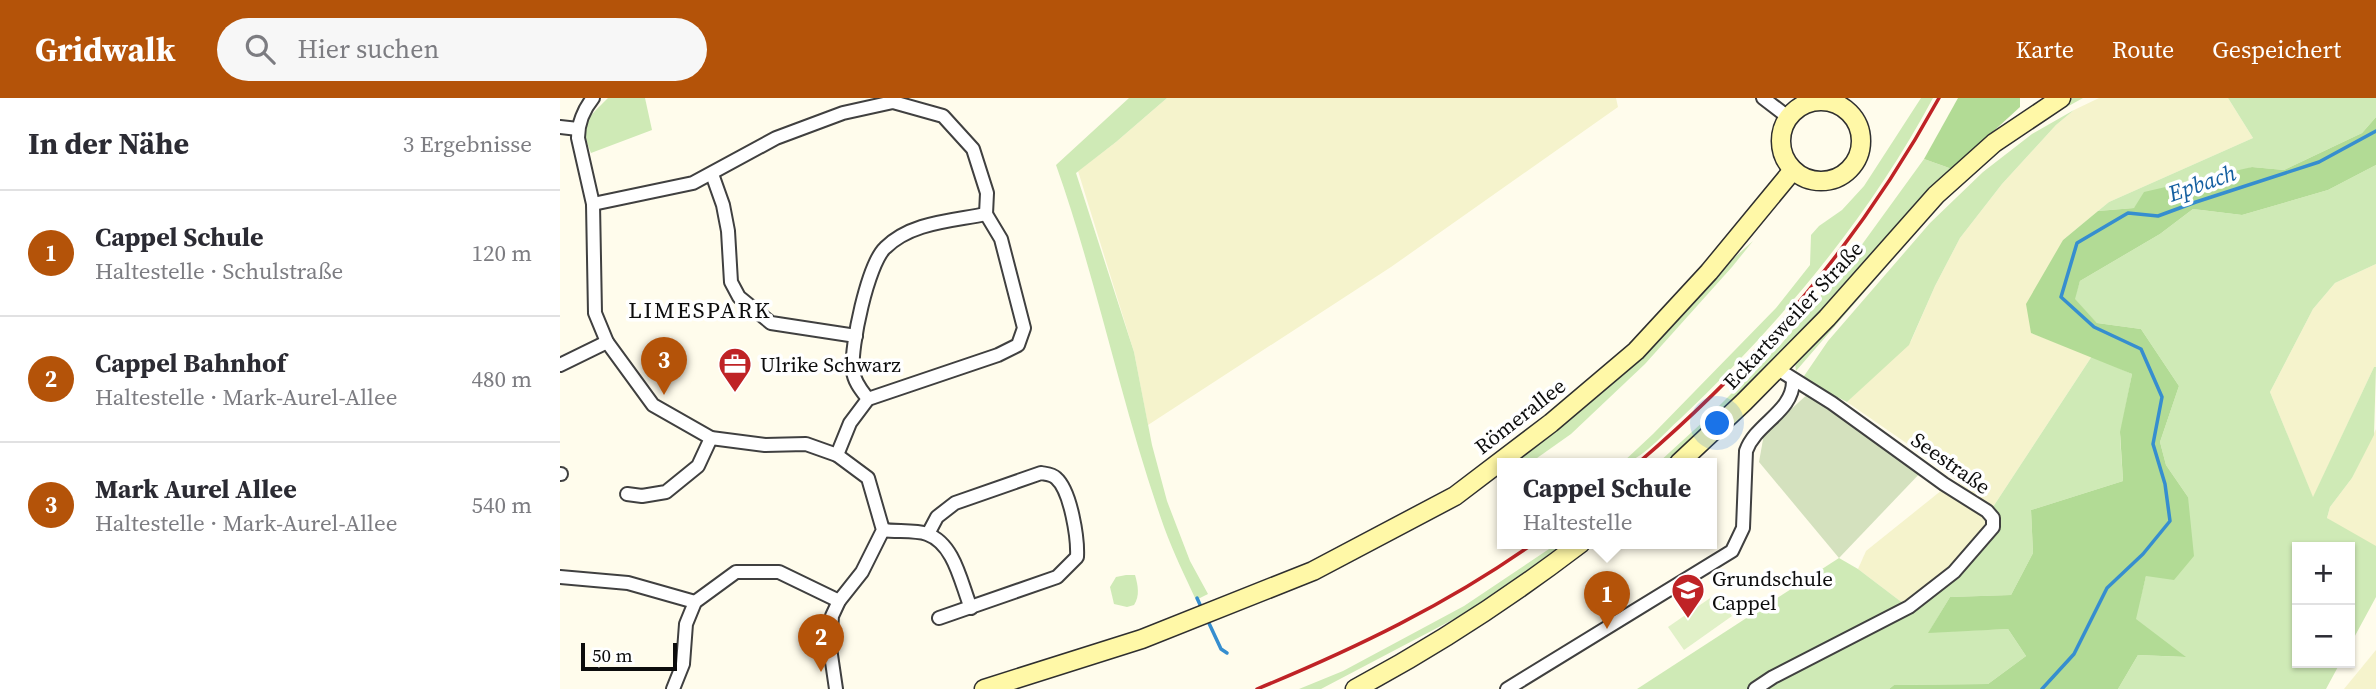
<!DOCTYPE html>
<html lang="de">
<meta charset="utf-8">
<style>
body{margin:0;font-family:"Source Serif 4",serif;background:#f7f7f7;color:#2b2b33}
.controls{position:absolute;right:21px;bottom:21px;display:grid;overflow:hidden;border-radius:0px;box-shadow:0 2px 5px #0004}
.controls button{width:63px;height:63px;display:grid;place-items:center;padding:0;border:0;border-bottom:2px solid #e1e1e2;background:#fff;color:#2b2b33;font:35px sans-serif}
.scale{position:absolute;left:21px;bottom:18px;width:96px;box-sizing:border-box;padding-left:7px;border:4px solid #0d0d0d;border-top:0;font-size:19px;line-height:24px;white-space:nowrap;color:#0d0d0d;-webkit-text-stroke:5px #fff;paint-order:stroke}
.you{position:absolute;left:1158px;top:326px;width:24px;height:24px;margin:-18px;border:5px solid #fff;border-radius:50%;background:#1a73e8;box-shadow:0 0 0 10px #1a73e833}
.badge{display:grid;place-items:center;width:46px;height:46px;border-radius:50%;background:#b45309;color:#fff;font-size:23px;font-weight:700}
.pin{position:absolute;translate:-50% -58px;filter:drop-shadow(0 2px 4px #0008)}
.pin::after{content:'';position:absolute;top:37px;width:24px;height:21px;background:inherit;clip-path:polygon(0 0,100% 0,50% 100%)}
.popup{position:absolute;left:937px;top:360px;width:220px;height:91px;box-sizing:border-box;display:grid;place-content:center;border-radius:0px;background:#fff;filter:drop-shadow(0 2px 5px #0005);font-size:23px;white-space:nowrap;color:#7c7c81}
.popup b{font-size:26px;color:#2b2b33}
.popup::after{content:'';position:absolute;left:50%;top:100%;margin-left:-14px;border:14px solid transparent;border-top-color:#fff}
.list{margin:0;padding:0;list-style:none}
h2{display:flex;justify-content:space-between;align-items:center;height:91px;margin:0;padding:0 28px;font-size:30px}
h2 small{font-size:23px;font-weight:400;color:#7c7c81}
.list li{display:grid;grid-template-columns:46px 1fr auto;gap:21px;align-items:center;box-sizing:border-box;height:126px;padding:0 28px;border-top:2px solid #e1e1e2}
.list b{display:block;font-size:26px;white-space:nowrap}
.list p{margin:0;font-size:23px;white-space:nowrap;color:#7c7c81}
.list em{font-size:23px;font-style:normal;color:#7c7c81}
.icon{flex:none;width:38px;height:38px;fill:none;stroke:currentColor;stroke-width:2;stroke-linecap:round;stroke-linejoin:round}
.map{position:relative;flex:none;width:1816px;height:591px;overflow:hidden}
header{display:flex;align-items:center;gap:42px;box-sizing:border-box;height:98px;padding:0 35px;background:#b45309;color:#fff}
header strong{font-size:33px}
nav{display:flex;gap:38px;margin-inline-start:auto;font-size:24px}
.search{width:490px;height:63px;background:#f7f7f7;display:flex;align-items:center;gap:18px;box-sizing:border-box;padding:0 24px;border-radius:38px;color:#7c7c81;font-size:26px}
main{display:flex}
aside{flex:1;background:#fff}
.map>svg:first-child{display:block}
.farmland{fill:#f5f3cc}
.green{fill:#cfeab6}
.forest{fill:#b2db95}
.cemetery{fill:#d4e1be}
.pitch{fill:#e1f1c8}
.lines{fill:none;stroke-linecap:round;stroke-linejoin:round}
.stream{stroke:#368ecf;stroke-width:3.5}
.street-casing{stroke:#404040;stroke-width:16}
.secondary-casing{stroke:#2f2f2f;stroke-width:21}
.street{stroke:#fff;stroke-width:12}
.secondary{stroke:#fff8a7;stroke-width:18}
.rail{stroke:#bf2326;stroke-width:3.5}
.labels{text-anchor:middle;dominant-baseline:central;stroke-width:7;stroke-linejoin:round;paint-order:stroke}
.street-label{font-size:21px;fill:#0d0d0d;stroke:#fff}
.poi-label{font-size:21px;fill:#0d0d0d;stroke:#fff;text-anchor:start}
.water-label{font-size:23px;font-style:italic;fill:#145fa0;stroke:#fff}
.neighbourhood-label{font-size:23px;letter-spacing:2px;fill:#0d0d0d;stroke:#fff}
</style>
<header>
<strong>Gridwalk</strong>
<div class="search"><svg class="icon" aria-label="search" viewBox="0 0 24 24"><circle cx="10" cy="10" r="6"/><path d="M15 15l6 6"/></svg>Hier suchen</div>
<nav><a>Karte</a><a>Route</a><a>Gespeichert</a></nav>
</header>
<main>
<aside>
<h2>In der Nähe<small>3 Ergebnisse</small></h2>
<ul class="list">
<li><span class="badge">1</span><div><b>Cappel Schule</b><p>Haltestelle · Schulstraße</p></div><em>120 m</em></li>
<li><span class="badge">2</span><div><b>Cappel Bahnhof</b><p>Haltestelle · Mark-Aurel-Allee</p></div><em>480 m</em></li>
<li><span class="badge">3</span><div><b>Mark Aurel Allee</b><p>Haltestelle · Mark-Aurel-Allee</p></div><em>540 m</em></li>
</ul>
</aside>
<div class="map">
<svg width="1816" height="591" viewBox="0 0 1816 591">
<rect width="100%" height="100%" fill="#fffcec"/>
<g class="farmland">
<path d="M607 0H1056L1058 9 831 169 588 327 574 254 518 73 556 44Z"/>
<path d="M1539 0H1668L1693 40 1549 104 1503 142 1471 235 1532 258 1431 412 1378 367 1287 304 1351 243 1375 188 1400 140 1442 86 1496 27 1514 12Z"/>
<path d="M1816 166V269H1814L1753 400 1710 294 1753 211 1775 185Z"/>
<path d="M1816 331V452L1767 420 1770 409 1792 380Z"/>
<path d="M1382 392 1421 415 1428 427 1393 469 1344 506 1298 471 1306 453Z"/>
<path d="M1816 552V591H1784Z"/>
</g>
<g class="green">
<path d="M48 0H85L92 32 31 55C19 25 27 21 48 0Z"/>
<path d="M569 0H607L556 44 516 75 574 254 592 347 607 403 630 463 648 496 636 502C625 478 613 454 604 429 562 310 538 186 496 67Z"/>
<path d="M1361 0H1373C1308 121 1219 227 1120 321 1106 333 1079 365 1062 365L1093 336 1216 210 1250 167 1251 137 1259 128 1282 112 1304 88Z"/>
<path d="M1512 0H1523L1469 30 1439 54 1379 108 1236 273 1235 265 1241 253C1323 161 1403 61 1512 0Z"/>
<path d="M1668 0H1816V19L1802 35 1724 72 1692 69 1574 110 1538 113 1549 104 1693 40Z"/>
<path d="M1514 12 1496 27 1442 86 1400 140 1375 188 1349 247 1287 304 1242 281 1268 243 1370 125 1423 74 1472 36Z"/>
<path d="M1364 61 1392 71 1235 246 1107 365H1098L1145 322 1223 244 1298 152Z"/>
<path d="M1816 67V166L1775 185 1753 211 1710 294 1753 399 1814 269H1816L1814 337 1792 380 1770 409 1767 420 1816 448V499L1790 547V449H1737V565H1780L1766 591H1558L1578 557 1624 559 1575 521 1586 478 1628 399 1606 367 1600 344 1619 288 1581 231 1537 225 1514 201 1520 183 1600 136 1633 111 1682 117 1768 92Z"/>
<path d="M1193 143 1172 169 1085 266 1011 336 970 365H944Z"/>
<path d="M1532 258 1572 276 1560 338 1563 383 1471 412 1473 455 1451 497 1390 499 1369 534 1448 531 1466 558 1428 586 1334 587 1329 591H1200L1406 469 1440 429 1431 412Z"/>
<path d="M998 445H1009L932 501 761 591H739L783 573 904 508Z"/>
<path d="M1279 460 1298 471 1344 506 1191 591H1077Z"/>
<path d="M566 477H575C578 487 580 498 574 507L567 509 554 506 550 489 556 479Z"/>
</g>
<g class="forest">
<path d="M1398 0H1460V9L1392 71 1364 61Z"/>
<path d="M1816 19V67L1768 92 1682 117 1633 111 1600 136 1520 183 1515 201 1537 225 1581 231 1619 288 1600 344 1606 367 1628 399 1634 458 1614 482 1586 478 1576 521 1626 559 1578 557 1558 591H1329L1334 587 1428 586 1466 558 1448 531 1368 535 1390 499 1451 497 1473 455 1471 412 1563 383 1560 334 1572 276 1471 235 1466 206 1503 142 1538 113 1574 110 1584 94 1692 69 1724 72 1802 35Z"/>
</g>
<path class="cemetery" d="M1251 293 1364 371 1279 460 1199 364 1204 336Z"/>
<path class="pitch" d="M1156 496 1172 518 1124 552 1108 529Z"/>
<g class="lines">
<g class="stream">
<path d="M637 500 642 511"/>
<path d="M647 521 661 551 667 555"/>
<path d="M1482 591 1514 556 1547 490 1583 456 1610 423 1605 386 1593 346 1602 299 1581 251 1534 229 1501 199 1517 145 1568 115 1598 118 1636 104 1759 64 1816 33"/>
</g>
<defs>
<g id="street">
<path d="M33 0C24 11 18 26 18 40L33 106 35 215 47 244 93 307 151 340 205 347 246 346 277 357 308 380 323 432 302 474 279 503 272 518 270 550 276 591"/>
<path d="M1203 0 1228 19"/>
<path d="M0 29 18 31"/>
<path d="M152 76 163 107 168 133 171 184 179 199 211 225 296 238"/>
<path d="M33 106 133 85 216 40 283 15 333 4 383 18 413 51 427 95 426 116"/>
<path d="M0 267 47 244"/>
<path d="M308 301C302 293 294 284 293 273 290 249 308 166 325 150 351 124 392 123 426 116"/>
<path d="M277 357 290 325 308 301 438 257 458 247 464 230 441 141 426 116"/>
<path d="M0 376H1"/>
<path d="M67 396 82 398 106 394 138 368 151 340"/>
<path d="M323 432C336 434 355 432 367 436 395 446 401 486 411 510"/>
<path d="M368 436 377 419 395 405 481 375C486 376 492 376 496 380 511 393 518 441 517 459L497 479 379 520"/>
<path d="M0 479 68 485 135 504"/>
<path d="M113 591 123 566 126 526 135 504 176 474H219L279 503"/>
<path d="M947 591 1172 453 1183 430 1186 353C1196 325 1233 314 1233 283"/>
<path d="M1195 591 1213 579 1349 509 1394 474 1433 429V420L1427 413 1384 386 1272 305 1216 270"/>
</g>
<g id="secondary">
<circle cx="1261" cy="43" r="40"/>
<path d="M1119 365 1184 304 1267 220 1376 97 1434 45 1501 0"/>
<path d="M424 591 582 541 753 473 895 398 991 325 1076 253 1149 174 1233 72"/>
<path d="M795 591C874 549 949 500 1021 445"/>
</g>
</defs>
<use href="#street" class="street-casing"/>
<use href="#secondary" class="secondary-casing"/>
<use href="#street" class="street"/>
<use href="#secondary" class="secondary"/>
<g class="rail">
<path d="M1078 365C1202 259 1300 143 1379 0"/>
<path d="M697 591C794 551 888 506 974 445"/>
</g>
</g>
<defs>
<symbol id="office-pin" viewBox="-11 -11 22 30"><path d="M0 17L-7.5 6A9.5 9.5 0 1 1 7.5 6Z" fill="#bf2326" stroke="#fff"/><path d="M-6-3h4V-5.5h4V-3h4V5H-6ZM-1-4.5V-3h2v-1.5ZM-6 0V1H6V0Z" fill="#fff"/></symbol>
<symbol id="school-pin" viewBox="-11 -11 22 30"><path d="M0 17L-7.5 6A9.5 9.5 0 1 1 7.5 6Z" fill="#bf2326" stroke="#fff"/><path d="M0-5L7-2L0 1L-7-2ZM-4 1L0 2.5L4 1V4Q0 6-4 4Z" fill="#fff"/></symbol>
</defs>
<g fill-rule="evenodd">
<use href="#office-pin" x="156" y="247" width="38" height="52"/>
<use href="#school-pin" x="1109" y="473" width="38" height="52"/>
</g>
<g class="labels">
<g class="street-label">
<text transform="translate(1233 217) rotate(-47)">Eckartsweiler Straße</text>
<text transform="translate(960 318) rotate(-38)">Römerallee</text>
<text transform="translate(1391 365) rotate(35)">Seestraße</text>
</g>
<g class="poi-label">
<text x="200" y="266">Ulrike Schwarz</text>
<text x="1152" y="480">Grundschule<tspan x="1152" dy="24">Cappel</tspan></text>
</g>
<g class="water-label">
<text transform="translate(1642 85) rotate(-19)">Epbach</text>
</g>
<g class="neighbourhood-label">
<text x="140" y="212">LIMESPARK</text>
</g>
</g>
</svg>
<div class="controls">
<button>+</button>
<button>−</button>
</div>
<div class="scale">50 m</div>
<div class="you"></div>
<div class="pin badge" style="left:1047px;top:531px">1</div>
<div class="popup"><b>Cappel Schule</b>Haltestelle</div>
<div class="pin badge" style="left:261px;top:574px">2</div>
<div class="pin badge" style="left:104px;top:297px">3</div>
</div>
</main>
